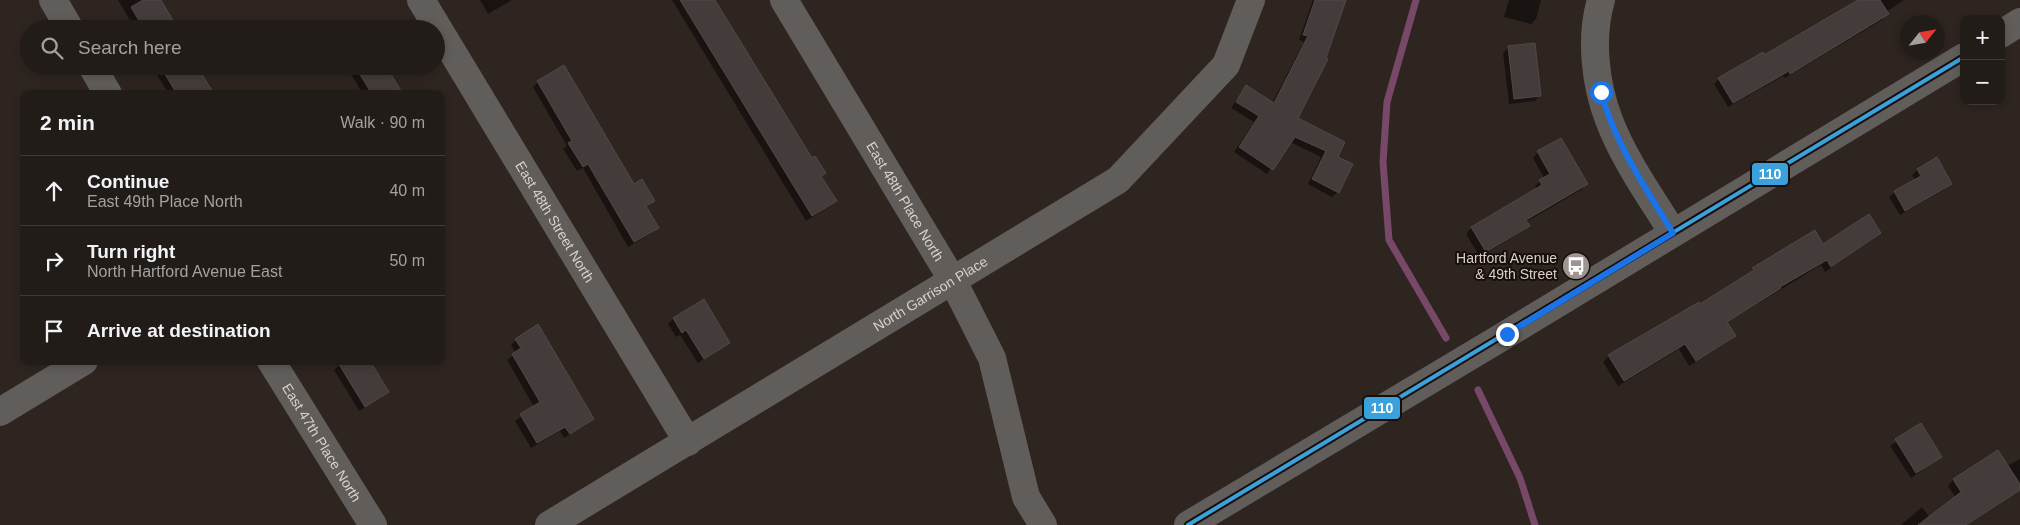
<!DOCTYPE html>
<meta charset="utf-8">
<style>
body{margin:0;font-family:Arial,sans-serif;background:#2e2926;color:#f1f3f6}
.controls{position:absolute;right:15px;top:15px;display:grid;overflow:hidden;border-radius:10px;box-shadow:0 2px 8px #0003}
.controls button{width:45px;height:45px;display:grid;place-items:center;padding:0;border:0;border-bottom:1px solid #3f3a38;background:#221c19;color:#f1f3f6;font:25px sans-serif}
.compass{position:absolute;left:1900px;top:15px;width:45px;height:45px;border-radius:50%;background:#221c19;box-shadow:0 2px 8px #0003;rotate:59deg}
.stop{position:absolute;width:15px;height:15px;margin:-11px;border:4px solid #1a73e8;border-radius:50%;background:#fff}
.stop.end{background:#1a73e8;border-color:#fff;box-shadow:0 1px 5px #0008}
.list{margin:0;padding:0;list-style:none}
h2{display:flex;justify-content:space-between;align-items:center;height:65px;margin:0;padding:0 20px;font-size:21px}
h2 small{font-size:16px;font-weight:400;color:#a2a1a2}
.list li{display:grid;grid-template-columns:32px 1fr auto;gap:15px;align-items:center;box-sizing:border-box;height:70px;padding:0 20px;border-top:1px solid #3f3a38}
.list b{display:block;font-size:19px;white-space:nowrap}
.list p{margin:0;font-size:16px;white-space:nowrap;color:#a2a1a2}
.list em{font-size:16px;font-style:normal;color:#a2a1a2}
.icon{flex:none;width:28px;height:28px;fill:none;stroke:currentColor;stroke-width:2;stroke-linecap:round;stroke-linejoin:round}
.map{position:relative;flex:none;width:2020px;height:525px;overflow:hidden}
.search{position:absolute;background:#221c19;box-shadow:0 2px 8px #0003;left:20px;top:20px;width:425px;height:55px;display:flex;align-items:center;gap:12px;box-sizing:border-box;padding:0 18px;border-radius:28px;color:#a2a1a2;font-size:19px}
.panel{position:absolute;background:#221c19;box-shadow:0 2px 8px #0003;left:20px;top:90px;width:425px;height:275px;border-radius:10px}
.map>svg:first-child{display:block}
.shadow{fill:#0007}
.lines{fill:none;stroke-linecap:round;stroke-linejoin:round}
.stream{stroke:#774867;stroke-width:7}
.building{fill:#443c3b;stroke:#514948}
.minor{stroke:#605d5b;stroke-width:28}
.bus-1-casing{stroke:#160e0b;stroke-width:8}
.bus-1{stroke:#3aa1dd;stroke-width:4}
.route{stroke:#1a73e8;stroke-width:6}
.labels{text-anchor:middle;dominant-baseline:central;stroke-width:4;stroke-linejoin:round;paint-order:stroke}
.street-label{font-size:14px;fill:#dbd0cb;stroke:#160e0b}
.poi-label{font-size:14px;fill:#dbd0cb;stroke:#160e0b;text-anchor:end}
.line-badge{stroke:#160e0b;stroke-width:2}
.badge-label{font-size:14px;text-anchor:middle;font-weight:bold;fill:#fff}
</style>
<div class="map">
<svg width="2020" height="525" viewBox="0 0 2020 525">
<rect width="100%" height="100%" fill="#2e2521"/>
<g class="shadow">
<path d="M118 0H159L177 29H135Z"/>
<path d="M480 0H512L488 14Z"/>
<path d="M672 0H713L812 160 824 173 820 177 835 201 830 206 806 221Z"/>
<path d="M1313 0H1345L1296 119 1337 157 1338 192 1332 197 1308 184 1321 157 1290 142 1267 174 1234 152 1254 122 1231 108 1246 87 1272 103 1304 42 1299 40Z"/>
<path d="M1509 0H1541L1536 19 1531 24 1504 17Z"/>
<path d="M1860 0H1904L1886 12 1887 14 1882 20 1785 78 1783 76 1728 107 1714 84 1719 79 1764 57Z"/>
<path d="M1509 47 1540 95 1535 101 1509 104 1503 53Z"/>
<path d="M158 66H196L213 94H169L157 75 161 71Z"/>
<path d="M346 66H391L393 69 389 73 402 94H363Z"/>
<path d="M538 82 633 186 654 201 646 207 657 227 652 233 628 247 583 168 577 171 563 149 567 146 533 87Z"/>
<path d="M1538 152 1586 184 1581 190 1526 222 1528 226 1523 231 1480 257 1466 234 1471 228 1537 190 1535 186 1544 178 1533 158Z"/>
<path d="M1917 170 1951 184 1945 189 1900 215 1889 197 1895 192 1915 180 1912 175Z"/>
<path d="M1815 232 1823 246 1879 233 1873 239 1825 272 1821 265 1726 323 1734 336 1728 342 1689 366 1679 349 1618 386 1603 362 1609 356 1700 305 1747 275 1753 269Z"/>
<path d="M673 319 729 342 698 363 680 335 676 337 668 324Z"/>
<path d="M516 340 593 419 587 424 564 438 560 431 531 448 515 421 534 407 507 360 516 353 511 345Z"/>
<path d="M337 361H369L387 392 382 397 359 411 334 370 339 365Z"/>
<path d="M1921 425 1941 457 1911 478 1890 446Z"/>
<path d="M1998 451 2007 466 2020 459V490L1967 525H1901L1922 507 1930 518 1956 498 1948 486 1953 480Z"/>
</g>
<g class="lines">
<g class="stream">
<path d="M1416 0 1387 102 1383 162 1389 240 1446 338"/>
<path d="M1478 390 1520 478 1535 525"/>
</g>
</g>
<g class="building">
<path d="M143 0H161L178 29H144L131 7Z"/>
<path d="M680 0H715L812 158 815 156 826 173 821 176 837 201 812 216Z"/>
<path d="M1315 0H1346L1326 58 1328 59 1298 118 1345 142 1338 157 1353 164 1339 193 1312 179 1326 151 1295 137 1273 170 1239 147 1259 116 1236 102 1246 85 1274 103 1308 36 1303 35Z"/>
<path d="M1858 0H1880L1889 14 1790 74 1789 71 1733 103 1718 78 1763 52 1764 55Z"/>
<path d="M1535 43 1541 96 1514 99 1508 46Z"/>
<path d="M564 65 634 184 642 179 655 201 646 206 659 228 634 242 588 164 583 167 568 143 572 141 537 81Z"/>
<path d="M160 66H197L214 94H177Z"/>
<path d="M355 66H386L403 94H372Z"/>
<path d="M1561 138 1588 184 1526 220 1530 226 1486 252 1471 227 1542 185 1539 180 1550 174 1537 151Z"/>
<path d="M1937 157 1952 184 1905 211 1894 191 1921 176 1917 169Z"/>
<path d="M1869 214 1881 233 1831 267 1827 260 1780 287 1781 288 1727 322 1736 336 1696 361 1685 344 1624 381 1608 355 1699 302 1700 304 1754 270 1752 268 1815 230 1823 244Z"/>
<path d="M704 299 730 343 704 359 686 330 682 333 673 318Z"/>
<path d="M538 324 594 419 570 434 565 427 537 443 520 414 540 402 512 354 521 348 515 339Z"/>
<path d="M337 361H370L389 392 365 407Z"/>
<path d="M1921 423 1942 457 1916 473 1895 439Z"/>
<path d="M1998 450 2020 484V490L1966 525H1918L1961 492 1953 479Z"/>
</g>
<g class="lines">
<g class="minor">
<path d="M53 0 70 29"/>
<path id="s1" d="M421 0 688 442"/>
<path id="s2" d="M784 0 953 281 992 358 1026 497 1043 525"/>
<path d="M1601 0C1590 37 1595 84 1609 120 1624 160 1651 197 1673 233"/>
<path d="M2001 34 2020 22"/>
<path d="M92 66 108 94"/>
<path id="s3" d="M271 361 373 525"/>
<path d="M0 412 84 361"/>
<path id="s4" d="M549 525 1118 180 1226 65 1251 0"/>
<path d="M1188 525 1507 334 1964 57"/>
</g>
<defs>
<path id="bus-1" d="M1188 525 1964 57"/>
</defs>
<use href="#bus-1" class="bus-1-casing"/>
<use href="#bus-1" class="bus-1"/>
</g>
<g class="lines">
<path class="route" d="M1507 334 1673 233C1645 187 1615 144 1601 92"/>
</g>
<defs>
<symbol id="bus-disc" viewBox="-11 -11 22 22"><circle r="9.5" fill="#9e9490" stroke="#160e0b"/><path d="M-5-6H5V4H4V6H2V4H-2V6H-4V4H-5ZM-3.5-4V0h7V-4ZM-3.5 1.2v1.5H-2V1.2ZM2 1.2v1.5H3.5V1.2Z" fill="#fff"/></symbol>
</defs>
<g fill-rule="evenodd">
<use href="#bus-disc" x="1560" y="250" width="32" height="32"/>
</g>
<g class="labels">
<g class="street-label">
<text stroke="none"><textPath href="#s2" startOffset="235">East 48th Place North</textPath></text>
<text stroke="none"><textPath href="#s1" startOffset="259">East 48th Street North</textPath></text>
<text stroke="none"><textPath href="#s4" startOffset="446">North Garrison Place</textPath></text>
<text stroke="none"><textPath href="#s3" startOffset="96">East 47th Place North</textPath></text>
</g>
<g class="poi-label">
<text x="1557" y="258">Hartford Avenue<tspan x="1557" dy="16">&amp; 49th Street</tspan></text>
</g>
</g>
<g class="line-badge">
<rect x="1751" y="162" width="38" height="24" rx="5" fill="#3aa1dd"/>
<rect x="1363" y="396" width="38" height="24" rx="5" fill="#3aa1dd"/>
</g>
<g class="badge-label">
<text x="1770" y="179">110</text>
<text x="1382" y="413">110</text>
</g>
</svg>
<div class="controls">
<button>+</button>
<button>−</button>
</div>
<svg class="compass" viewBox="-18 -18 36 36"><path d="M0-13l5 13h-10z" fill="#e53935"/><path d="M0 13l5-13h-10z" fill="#a2a1a2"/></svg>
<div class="stop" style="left:1601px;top:92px"></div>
<div class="stop end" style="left:1507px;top:334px"></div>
<div class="search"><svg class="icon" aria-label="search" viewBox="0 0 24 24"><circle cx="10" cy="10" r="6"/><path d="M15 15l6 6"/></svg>Search here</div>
<section class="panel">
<h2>2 min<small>Walk · 90 m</small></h2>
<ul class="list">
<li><svg class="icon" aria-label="ahead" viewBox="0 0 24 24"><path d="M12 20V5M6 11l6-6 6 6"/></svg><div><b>Continue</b><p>East 49th Place North</p></div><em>40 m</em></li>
<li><svg class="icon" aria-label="right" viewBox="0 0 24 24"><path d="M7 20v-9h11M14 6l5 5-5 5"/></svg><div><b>Turn right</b><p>North Hartford Avenue East</p></div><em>50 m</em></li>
<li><svg class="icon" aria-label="arrive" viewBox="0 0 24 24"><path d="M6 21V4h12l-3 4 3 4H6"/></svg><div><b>Arrive at destination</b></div></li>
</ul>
</section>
</div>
